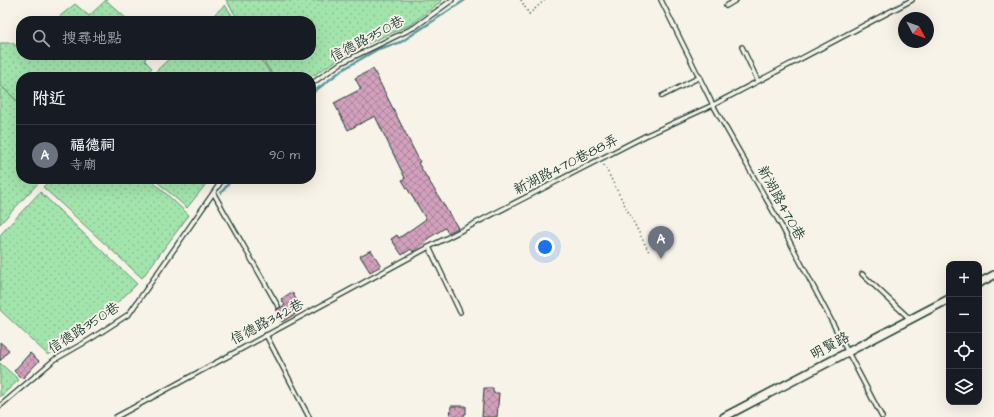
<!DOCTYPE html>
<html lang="zh-TW">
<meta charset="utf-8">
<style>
body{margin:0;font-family:"Architects Daughter","LXGW WenKai TC",sans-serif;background:#20242c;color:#f1f3f6}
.controls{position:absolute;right:12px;bottom:12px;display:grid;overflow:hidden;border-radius:8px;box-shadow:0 4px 16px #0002}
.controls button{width:36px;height:36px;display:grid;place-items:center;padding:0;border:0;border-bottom:1px solid #363941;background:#171b24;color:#f1f3f6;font:20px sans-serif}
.compass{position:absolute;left:898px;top:12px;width:36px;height:36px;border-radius:50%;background:#171b24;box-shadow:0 4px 16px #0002;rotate:131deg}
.you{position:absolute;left:545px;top:247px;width:14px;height:14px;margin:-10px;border:3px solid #fff;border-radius:50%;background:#1a73e8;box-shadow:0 0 0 6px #1a73e833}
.badge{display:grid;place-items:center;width:26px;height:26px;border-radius:50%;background:#b45309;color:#fff;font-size:13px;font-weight:700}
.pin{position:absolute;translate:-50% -33px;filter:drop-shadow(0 1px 2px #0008)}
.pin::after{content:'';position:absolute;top:21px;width:14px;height:12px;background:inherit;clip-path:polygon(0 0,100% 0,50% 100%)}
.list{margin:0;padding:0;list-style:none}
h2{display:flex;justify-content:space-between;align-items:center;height:52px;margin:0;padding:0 16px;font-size:17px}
h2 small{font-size:13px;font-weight:400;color:#9ea1a6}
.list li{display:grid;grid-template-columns:26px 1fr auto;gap:12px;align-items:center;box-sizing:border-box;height:60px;padding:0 16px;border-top:1px solid #363941}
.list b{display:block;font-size:15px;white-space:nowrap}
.list p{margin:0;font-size:13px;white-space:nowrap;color:#9ea1a6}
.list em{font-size:13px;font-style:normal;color:#9ea1a6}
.icon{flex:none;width:22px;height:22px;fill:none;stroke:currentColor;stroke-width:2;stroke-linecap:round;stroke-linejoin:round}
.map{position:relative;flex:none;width:994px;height:417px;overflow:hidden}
.search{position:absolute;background:#171b24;box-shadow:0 4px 16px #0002;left:16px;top:16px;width:300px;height:44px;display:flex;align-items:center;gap:10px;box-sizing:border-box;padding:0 14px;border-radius:16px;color:#9ea1a6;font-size:15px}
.panel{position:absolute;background:#171b24;box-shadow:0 4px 16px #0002;left:16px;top:72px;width:300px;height:112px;border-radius:16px}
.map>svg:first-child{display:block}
.garden{fill:url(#garden-dots);stroke:#619070}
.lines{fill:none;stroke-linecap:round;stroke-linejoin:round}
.stream{stroke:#5d979e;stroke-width:2.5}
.building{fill:url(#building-cross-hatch);stroke:#1f3d34}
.service-casing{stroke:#1f3d34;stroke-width:6}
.minor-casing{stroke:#1f3d34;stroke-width:10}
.path{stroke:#1f3d34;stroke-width:1.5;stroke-dasharray:1 3;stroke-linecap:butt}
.service{stroke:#f7f3e8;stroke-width:3.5}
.minor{stroke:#f7f3e8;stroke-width:7}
.labels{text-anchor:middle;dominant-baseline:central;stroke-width:3.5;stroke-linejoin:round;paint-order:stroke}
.street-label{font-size:14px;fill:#1f3d34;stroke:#f7f3e8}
</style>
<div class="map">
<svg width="994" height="417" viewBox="0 0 994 417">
<defs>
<pattern id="garden-dots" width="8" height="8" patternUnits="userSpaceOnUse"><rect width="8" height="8" fill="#a3e4ad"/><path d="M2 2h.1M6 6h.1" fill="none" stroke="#8cc495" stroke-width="1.8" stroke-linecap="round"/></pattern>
<pattern id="building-cross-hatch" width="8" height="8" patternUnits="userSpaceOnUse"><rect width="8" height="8" fill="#d2a0bc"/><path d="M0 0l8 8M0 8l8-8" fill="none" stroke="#aa849a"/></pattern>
</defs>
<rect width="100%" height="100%" fill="#f7f3e8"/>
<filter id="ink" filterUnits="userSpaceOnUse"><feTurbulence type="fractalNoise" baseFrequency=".025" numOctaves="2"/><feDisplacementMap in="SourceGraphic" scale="8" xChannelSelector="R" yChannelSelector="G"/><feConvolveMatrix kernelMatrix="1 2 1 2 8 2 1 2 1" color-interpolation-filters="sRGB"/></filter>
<g filter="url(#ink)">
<g class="garden">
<path d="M106 0 129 21H54L75 4 89 16Z"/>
<path d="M226 0H443L412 24 351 51 311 77H274L260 55H311V21H239Z"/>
<path d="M225 5 236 21H207Z"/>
<path d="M0 43H13L20 49 21 48V55H146L145 61 152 68 142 77H21V104L0 85Z"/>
<path d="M173 55H258L273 77H150Z"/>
<path d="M0 85 21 105V179H42L0 224Z"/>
<path d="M51 179H150L189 215 142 278 43 187Z"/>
<path d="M154 179H210L187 208Z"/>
<path d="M40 192 137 284 95 324 48 355 0 310V235Z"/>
<path d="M0 363 19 380 0 397Z"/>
</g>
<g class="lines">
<g class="stream">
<path d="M311 94 342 70 378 49 401 42 465 0"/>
<path d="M221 193 232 179"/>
</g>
</g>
<g class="building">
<path d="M373 69 420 162 418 163 458 228 448 233 445 228 427 239 428 241 413 252 411 249 402 255 391 239 397 235 399 238 426 219 402 180 405 178 375 116 348 130 334 103 361 89 355 78Z"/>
<path d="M371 250 381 266 370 272 360 256Z"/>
<path d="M292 292 302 310 282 322 276 310 285 305 281 299Z"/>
<path d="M0 342 9 350 0 361Z"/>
<path d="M30 353 39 361 22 379 14 371Z"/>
<path d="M484 388H493V393H499L497 417H482Z"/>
<path d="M451 406H466V414H464V417H450Z"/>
</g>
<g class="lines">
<defs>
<g id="service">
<path d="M661 0 713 105 782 227 882 417"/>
<path d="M726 6 736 0"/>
<path d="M742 47 758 81"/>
<path d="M311 84 341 63 415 27 452 0"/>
<path d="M662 96 700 77"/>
<path d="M214 194 278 306"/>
<path d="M429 247 460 312"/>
<path d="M862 274 910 319"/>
<path d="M266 335 309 417"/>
<path d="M0 406 54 360 89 340 129 314 223 179"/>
<path d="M116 417 429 247 645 136 713 105 912 0"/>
</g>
<g id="minor">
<path d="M979 283 994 275"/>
<path d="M724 417 949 299"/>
</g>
</defs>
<use href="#service" class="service-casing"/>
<use href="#minor" class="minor-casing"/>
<g class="path">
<path d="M521 0 529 14 545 0"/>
<path d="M604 165 649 252"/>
</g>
<use href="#service" class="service"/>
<use href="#minor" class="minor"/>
</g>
</g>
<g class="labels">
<g class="street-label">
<text transform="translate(367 39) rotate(-28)">信德路350巷</text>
<text transform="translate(566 165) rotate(-27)">新湖路470巷88弄</text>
<text transform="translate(781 203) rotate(61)">新湖路470巷</text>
<text transform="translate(267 322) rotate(-28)">信德路342巷</text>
<text transform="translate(84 328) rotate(-33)">信德路350巷</text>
<text transform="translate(830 346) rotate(-28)">明賢路</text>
</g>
</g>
</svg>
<div class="controls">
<button>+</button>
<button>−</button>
<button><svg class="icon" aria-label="locate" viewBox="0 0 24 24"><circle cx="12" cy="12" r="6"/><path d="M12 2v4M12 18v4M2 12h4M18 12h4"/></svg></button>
<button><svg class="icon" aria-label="layers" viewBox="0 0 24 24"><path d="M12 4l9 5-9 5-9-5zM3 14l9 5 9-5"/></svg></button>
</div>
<svg class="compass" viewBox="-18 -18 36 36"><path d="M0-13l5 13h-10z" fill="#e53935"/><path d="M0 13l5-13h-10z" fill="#9ea1a6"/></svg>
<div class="you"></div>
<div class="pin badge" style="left:661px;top:259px;background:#6b7280">A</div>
<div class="search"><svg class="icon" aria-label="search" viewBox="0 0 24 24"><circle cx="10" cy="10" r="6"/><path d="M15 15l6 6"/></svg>搜尋地點</div>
<section class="panel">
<h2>附近<small></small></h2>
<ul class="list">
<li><span class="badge" style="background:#6b7280">A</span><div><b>福德祠</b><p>寺廟</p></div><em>90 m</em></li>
</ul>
</section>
</div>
